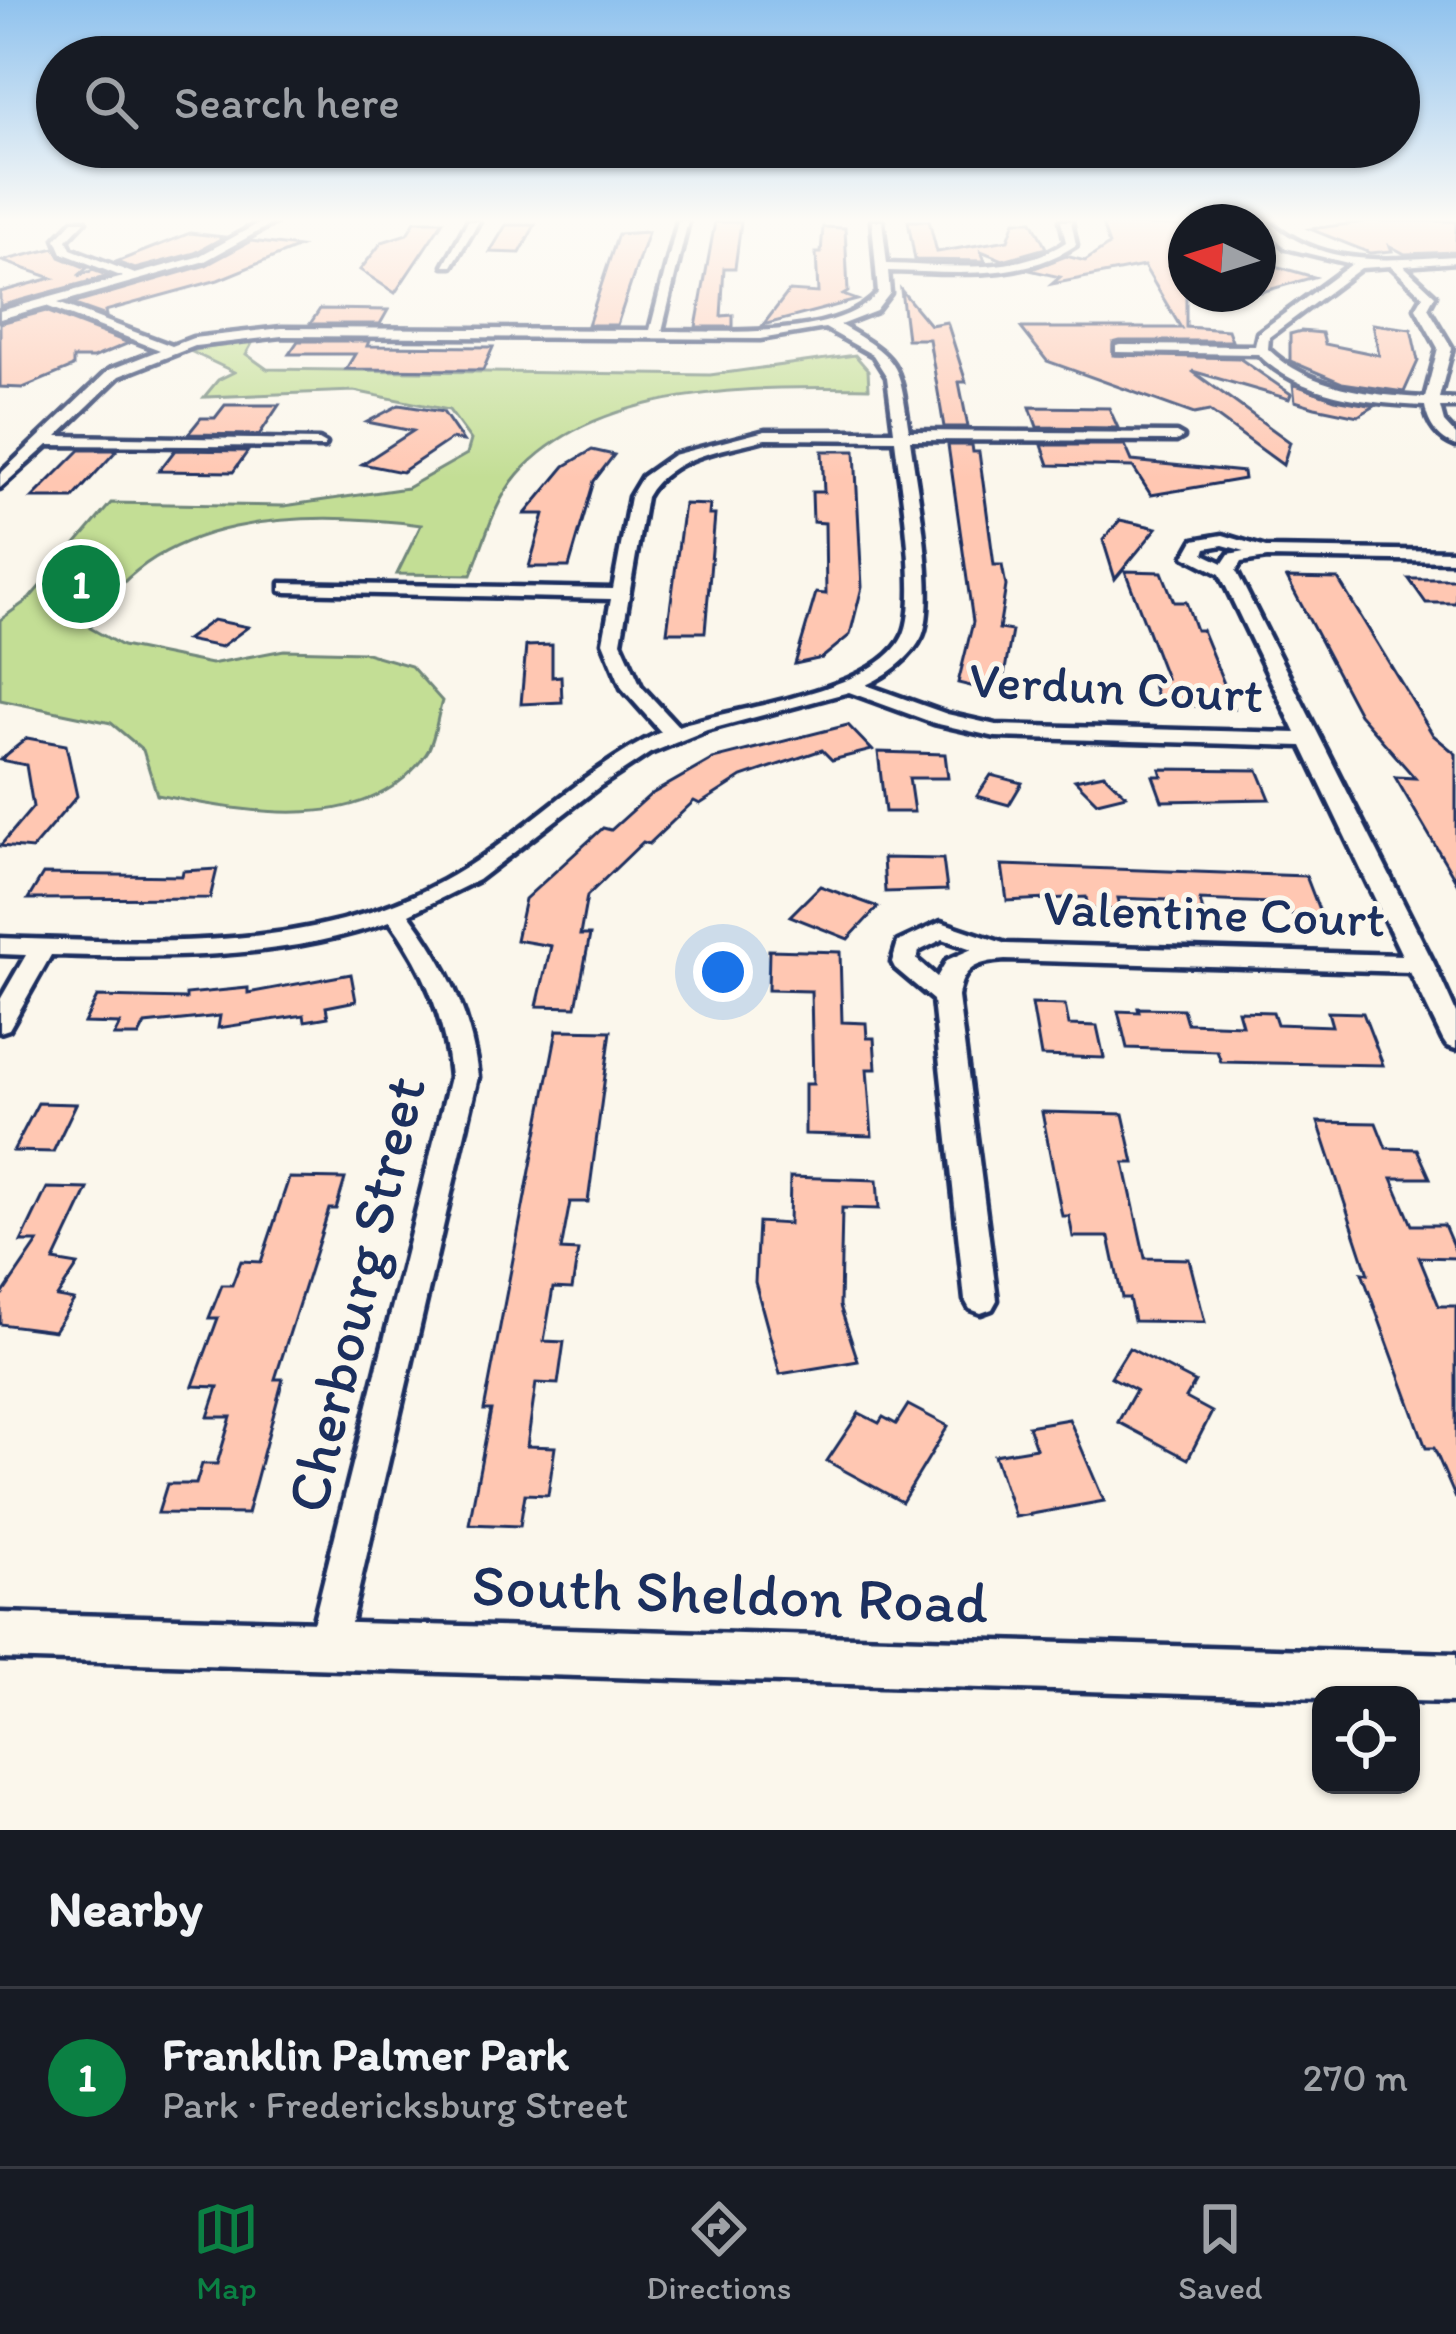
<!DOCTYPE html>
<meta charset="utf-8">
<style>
body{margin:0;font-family:Itim,sans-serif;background:#20242c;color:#f1f3f6}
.controls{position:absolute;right:36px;bottom:36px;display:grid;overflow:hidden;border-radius:24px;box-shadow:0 3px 9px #0004}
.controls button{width:108px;height:108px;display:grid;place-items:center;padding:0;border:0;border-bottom:3px solid #363941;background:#171b24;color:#f1f3f6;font:60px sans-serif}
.compass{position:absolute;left:1168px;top:204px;width:108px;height:108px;border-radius:50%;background:#171b24;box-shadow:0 3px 9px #0004;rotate:274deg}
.you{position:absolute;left:723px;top:972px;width:42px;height:42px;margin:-30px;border:9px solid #fff;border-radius:50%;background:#1a73e8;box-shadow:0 0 0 18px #1a73e833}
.badge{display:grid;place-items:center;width:78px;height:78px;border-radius:50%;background:#0b8043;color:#fff;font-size:39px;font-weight:700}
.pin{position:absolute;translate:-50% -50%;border:6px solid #fff;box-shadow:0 3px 12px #0006}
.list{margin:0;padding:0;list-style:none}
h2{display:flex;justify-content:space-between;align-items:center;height:156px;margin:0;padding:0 48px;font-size:51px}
h2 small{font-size:39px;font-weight:400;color:#9ea1a6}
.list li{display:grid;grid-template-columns:78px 1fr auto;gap:36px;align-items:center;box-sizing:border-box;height:180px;padding:0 48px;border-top:3px solid #363941}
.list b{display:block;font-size:45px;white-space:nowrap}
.list p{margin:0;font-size:39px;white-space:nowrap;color:#9ea1a6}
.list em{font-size:39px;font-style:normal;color:#9ea1a6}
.icon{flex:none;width:66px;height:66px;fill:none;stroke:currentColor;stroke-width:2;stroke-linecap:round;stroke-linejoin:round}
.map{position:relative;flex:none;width:1456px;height:1830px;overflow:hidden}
.search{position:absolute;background:#171b24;box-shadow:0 3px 9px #0004;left:36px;right:36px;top:36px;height:132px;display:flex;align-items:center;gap:30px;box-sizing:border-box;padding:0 42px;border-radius:66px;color:#9ea1a6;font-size:45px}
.sheet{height:336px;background:#171b24}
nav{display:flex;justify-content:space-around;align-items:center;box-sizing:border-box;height:168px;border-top:3px solid #363941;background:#171b24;font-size:33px;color:#9ea1a6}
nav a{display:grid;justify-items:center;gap:6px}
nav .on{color:#0b8043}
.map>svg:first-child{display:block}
.green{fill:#c3de95;stroke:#6f867a;stroke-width:3}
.building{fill:#ffc7b2;stroke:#1b2f5e;stroke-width:3}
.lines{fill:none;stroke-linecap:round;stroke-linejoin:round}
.minor-casing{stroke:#1b2f5e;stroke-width:9}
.tertiary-casing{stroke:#1b2f5e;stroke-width:9}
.minor{fill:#fbf7ec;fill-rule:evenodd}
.tertiary{fill:#fbf7ec;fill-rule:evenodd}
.labels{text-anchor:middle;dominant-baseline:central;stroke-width:10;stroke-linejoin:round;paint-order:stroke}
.street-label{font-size:51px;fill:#1b2f5e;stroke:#fbf7ec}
.near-street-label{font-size:60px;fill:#1b2f5e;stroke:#fbf7ec}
</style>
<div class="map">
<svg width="1456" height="1830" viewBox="0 0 1456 1830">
<rect width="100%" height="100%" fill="#fbf7ec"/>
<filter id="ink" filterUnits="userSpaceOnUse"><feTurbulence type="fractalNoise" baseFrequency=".00833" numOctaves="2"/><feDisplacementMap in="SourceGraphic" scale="24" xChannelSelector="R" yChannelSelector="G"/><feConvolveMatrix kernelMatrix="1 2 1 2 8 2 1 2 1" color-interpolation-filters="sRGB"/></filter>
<g filter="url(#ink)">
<path class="green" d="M254 340 246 354 267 369 710 375 855 355 868 370 869 388C760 386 596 385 518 474 494 502 484 542 471 575L397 574 421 525C307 510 150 511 90 628L122 646 211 664 284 650 363 652 411 666 442 701C437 717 435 741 426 754 368 838 241 811 157 795L143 750 111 723 0 700V620L29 599 111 503 284 506 407 488 467 454 471 440 449 410 354 391 204 397 218 380 234 372 190 351Z"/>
<g class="building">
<path d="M415 221H443L395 293 360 270 382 242 407 234Z"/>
<path d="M908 221H929L937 252 1008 240 1015 221H1032L1046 248 1003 260 981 251 985 261 915 260Z"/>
<path d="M1371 221H1456V252L1405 254 1390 246 1392 251 1370 253 1310 229Z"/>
<path d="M715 222H741L735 268H724L721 316 733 315V327H696Z"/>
<path d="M1102 224 1186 226V327L1228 330 1232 341H1120L1113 343V355L1239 358 1291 394 1289 399 1192 371 1290 442 1283 465 1209 411 1194 414 1047 361 1021 328H1181L1144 266 1052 284 1060 277 1029 270 1066 256 1085 261 1109 245Z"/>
<path d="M506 225H535L520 253 490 252Z"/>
<path d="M823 227 845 228 848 292 843 295 857 300 763 325 789 291 818 293 816 253H821Z"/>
<path d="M648 232 617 325H588L618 234Z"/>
<path d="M190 233 224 237 195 253 135 269 116 262Z"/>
<path d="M251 241 299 247 218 280 105 311 106 316 72 304 206 265Z"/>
<path d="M55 248 60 257 87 268 78 276 93 270 109 276 0 306V292L52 278 2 261Z"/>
<path d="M1258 261 1314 277 1258 293Z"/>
<path d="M901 290 930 325 947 322 966 382H959L968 427H944L929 339H907Z"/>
<path d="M320 309 388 310 380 324H310Z"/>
<path d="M46 311 129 343 93 358H73V367L23 388 0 387V323Z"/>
<path d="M1373 324 1411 329 1418 361 1404 392 1342 383 1290 361V334L1301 331 1322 333 1325 344 1379 355Z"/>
<path d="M298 341H369L367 346 493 347 483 370 346 369 355 354H289Z"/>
<path d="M1293 384 1335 399 1375 406 1358 416 1315 407 1295 401Z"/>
<path d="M225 405H279L259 435 188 434 201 418H215Z"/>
<path d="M399 405 443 412 463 441 451 439 402 472 362 464 413 431 367 422Z"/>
<path d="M1030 407 1109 408 1118 428 1037 427Z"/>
<path d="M948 445H972L973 452H979L994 565H1002L1006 586 999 629 1012 631 1003 681 994 680 987 690 958 683 973 622Z"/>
<path d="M1042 445H1125L1132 461 1243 472 1244 479 1151 495 1133 467 1049 465Z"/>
<path d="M80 450H117L73 498H32Z"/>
<path d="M175 450 248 451 233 472 159 471Z"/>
<path d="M592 450 614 455 594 481 569 567H529L544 514H525L565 466Z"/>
<path d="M822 451H855L862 587 850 635 822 658 795 664 816 593 826 594 825 523 813 522 812 492H824Z"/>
<path d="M684 504 710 505 709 515H715L705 632H667Z"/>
<path d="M1120 520 1157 528 1115 579 1103 540Z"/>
<path d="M1125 571 1162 572 1174 602H1186L1196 630H1202L1234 708 1159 704 1151 678H1166Z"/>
<path d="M1287 578 1338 579 1433 735 1456 754V881L1395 777 1415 778 1359 714Z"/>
<path d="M1409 579H1456V603H1426Z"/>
<path d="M213 620 248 627 221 647 186 640Z"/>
<path d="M552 645V677L561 676 562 702 521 704 526 646Z"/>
<path d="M848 725 872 750 832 760 822 750 742 777 700 804 694 801 649 844 643 842 587 896 580 935H590L576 1007 537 1006 551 946 516 940 525 899 603 828 611 830 650 795 713 759Z"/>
<path d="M27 738 66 745 77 796 32 849 0 846 33 807 26 765 0 760Z"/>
<path d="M878 752 945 754 948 778H909L914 812H885Z"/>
<path d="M1160 769 1258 770 1270 799 1162 801 1153 776H1162Z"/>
<path d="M1104 774 1126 795 1097 802 1075 780Z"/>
<path d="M991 775 1022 783 1009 805 977 796Z"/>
<path d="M883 858 943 859 947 890 885 892Z"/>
<path d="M1002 865 1306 876 1321 915 1289 914 1286 905 1271 903 1200 900 1203 912 1170 911 1168 900 1118 898 1121 910 1088 909 1086 897 1007 901Z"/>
<path d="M217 869 210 898 28 899 43 874 182 876 183 871Z"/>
<path d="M820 886 878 907 848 939 790 916Z"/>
<path d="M769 950 840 952 842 1022 866 1023 867 1038H874L876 1069H867L872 1136 805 1134V1084H813L811 991 768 990Z"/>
<path d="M351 974 356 1001 326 1007 328 1017 305 1021 304 1015 218 1028 220 1016 145 1024 139 1036H114L120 1024 84 1023 97 997 186 999V994L248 988V993Z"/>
<path d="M1032 1004 1065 1005 1069 1025 1097 1026 1104 1058 1041 1056Z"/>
<path d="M1138 1008 1183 1009 1187 1023 1242 1025 1238 1011 1273 1012 1277 1024 1332 1026 1328 1012 1363 1013 1383 1065 1221 1062 1217 1051 1127 1048 1118 1011 1139 1012Z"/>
<path d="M557 1030 611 1031 588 1202H570L561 1250 578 1251 572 1289 553 1288 544 1341 564 1342 558 1384 536 1383 527 1446 555 1447 548 1495 525 1494 520 1526 469 1524 491 1410H484Z"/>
<path d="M38 1103 76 1104 53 1152 13 1151Z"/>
<path d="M1042 1112 1123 1114 1134 1163H1124L1145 1258 1189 1259 1205 1322 1134 1321 1129 1298H1122L1109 1237H1073L1069 1216H1062Z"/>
<path d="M1318 1122 1376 1123 1386 1148 1417 1149 1430 1178H1392L1412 1225H1444L1456 1253V1258L1419 1257 1439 1306H1456V1499L1434 1448H1426L1362 1273 1368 1274Z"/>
<path d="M790 1177 877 1180 879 1209 842 1208 840 1306 858 1361 780 1374 755 1282 758 1222 789 1224Z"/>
<path d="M289 1178 345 1179 336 1209H329L275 1379H283L247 1514 158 1513 167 1484H196L202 1464H217L231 1417H208L218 1387 193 1386 218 1318H209L222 1285H232L241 1261 261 1262Z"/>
<path d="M47 1188 88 1189 54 1261 78 1265 57 1297 74 1300 54 1331 0 1324V1298L38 1242H21Z"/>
<path d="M1129 1348 1195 1382 1186 1398 1212 1412 1188 1459 1118 1422 1136 1390 1111 1377Z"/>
<path d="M908 1405 948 1426 902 1502 827 1461 859 1413 879 1423 883 1417 896 1424Z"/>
<path d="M1069 1419 1104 1501 1015 1517 994 1455 1036 1448 1028 1426Z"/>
</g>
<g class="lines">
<defs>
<g id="minor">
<path d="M73 221H85L67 240 71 249 135 274 197 257 263 221H277L205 261 58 303 172 346 193 338 282 328 650 330 678 221H688L662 331C720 331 839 340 878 293L872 221H882L887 264C946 265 1015 276 1066 242L1061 221H1071L1076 245C1021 282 950 272 888 271L890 293 876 311 840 325C901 360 899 363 909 431L1176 433 1183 437 1176 441 910 440C916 484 938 598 922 636 912 658 887 675 866 685L947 714 996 725 1296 733 1220 574 1185 556 1194 540 1223 535 1266 548 1456 551V561L1267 558 1241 562 1236 571 1434 964 1456 1013V1049L1447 1046 1443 1040 1410 972 1005 960C977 962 962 967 958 997L997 1300 992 1309 981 1313 970 1309 965 1300 933 1000 895 968 892 962 898 942 941 922 1006 944 1402 955 1302 746 996 737 934 723 849 692 707 730 650 753 600 786 478 880 409 914C447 964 471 1015 478 1077L346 1644 340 1657 327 1663 314 1657 308 1644 450 1077C445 1018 425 969 390 921 282 960 164 958 51 955L9 1029 0 1032V1000L26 955 0 954V938C155 943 328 955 465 868 533 825 588 767 661 732L622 688 603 642 611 599 287 592 281 591V583L613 589 630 497 642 477 673 455 765 431H894L887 377 873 355 825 328 760 339 282 336 195 346 119 376 57 436 319 440 326 444 324 447 48 445 0 488V474L109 370 160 350 46 306 0 319V311L123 277 62 253 56 239ZM765 439 895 440C900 483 920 597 904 634 878 693 735 707 678 726L641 686 621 642 646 497C670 455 722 451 765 439ZM1223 545 1245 551 1229 554 1223 563 1204 554 1206 548ZM943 939 972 949 947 960 937 977 917 960 919 951Z"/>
<path d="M468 221H479L452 266H444Z"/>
<path d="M1257 221H1269C1323 269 1389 260 1456 256V262L1404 266 1435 295 1428 308 1452 348 1439 398 1456 399V407H1440L1444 422 1456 435V446C1439 440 1428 425 1425 406 1367 403 1300 397 1258 354L1116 352V346L1121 345 1255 346 1258 333 1352 264 1286 248ZM1391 266 1423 296 1416 308 1438 348 1425 398C1370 395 1309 389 1268 349L1269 337 1361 268Z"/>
</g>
<path id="tertiary" d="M0 1613 1456 1654V1702L1411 1701V1695L1321 1698 0 1659Z"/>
</defs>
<use href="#minor" class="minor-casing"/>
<use href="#tertiary" class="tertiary-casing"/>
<use href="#minor" class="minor"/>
<use href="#tertiary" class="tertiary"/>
</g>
</g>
<linearGradient id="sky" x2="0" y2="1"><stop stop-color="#8fc2ee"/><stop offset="0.46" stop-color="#fdfbf6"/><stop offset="1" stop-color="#fdfbf6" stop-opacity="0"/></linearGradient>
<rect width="1456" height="478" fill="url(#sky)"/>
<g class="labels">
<g class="street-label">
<text transform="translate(1116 687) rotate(3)">Verdun Court</text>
<text transform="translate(1214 913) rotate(2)">Valentine Court</text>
</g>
<g class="near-street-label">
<text transform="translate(355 1294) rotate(-77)">Cherbourg Street</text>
<text transform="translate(730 1593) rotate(2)">South Sheldon Road</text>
</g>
</g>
</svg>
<div class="controls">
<button><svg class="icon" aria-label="locate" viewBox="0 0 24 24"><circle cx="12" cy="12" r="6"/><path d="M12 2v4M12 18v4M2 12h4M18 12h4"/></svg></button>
</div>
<svg class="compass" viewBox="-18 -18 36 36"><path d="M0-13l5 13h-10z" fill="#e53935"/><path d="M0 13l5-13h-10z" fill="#9ea1a6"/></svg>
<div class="you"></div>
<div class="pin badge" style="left:81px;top:584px">1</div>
<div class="search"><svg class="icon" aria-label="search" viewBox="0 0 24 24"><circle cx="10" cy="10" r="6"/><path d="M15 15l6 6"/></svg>Search here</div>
</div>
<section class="sheet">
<h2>Nearby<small></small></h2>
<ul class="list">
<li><span class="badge">1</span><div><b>Franklin Palmer Park</b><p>Park · Fredericksburg Street</p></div><em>270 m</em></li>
</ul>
</section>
<nav>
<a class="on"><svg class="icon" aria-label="map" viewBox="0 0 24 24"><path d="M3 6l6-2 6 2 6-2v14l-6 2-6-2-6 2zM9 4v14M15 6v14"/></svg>Map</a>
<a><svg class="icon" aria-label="directions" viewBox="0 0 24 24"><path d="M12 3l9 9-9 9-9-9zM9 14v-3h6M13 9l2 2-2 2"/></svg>Directions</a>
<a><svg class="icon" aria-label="saved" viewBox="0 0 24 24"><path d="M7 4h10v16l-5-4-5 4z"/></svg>Saved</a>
</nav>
